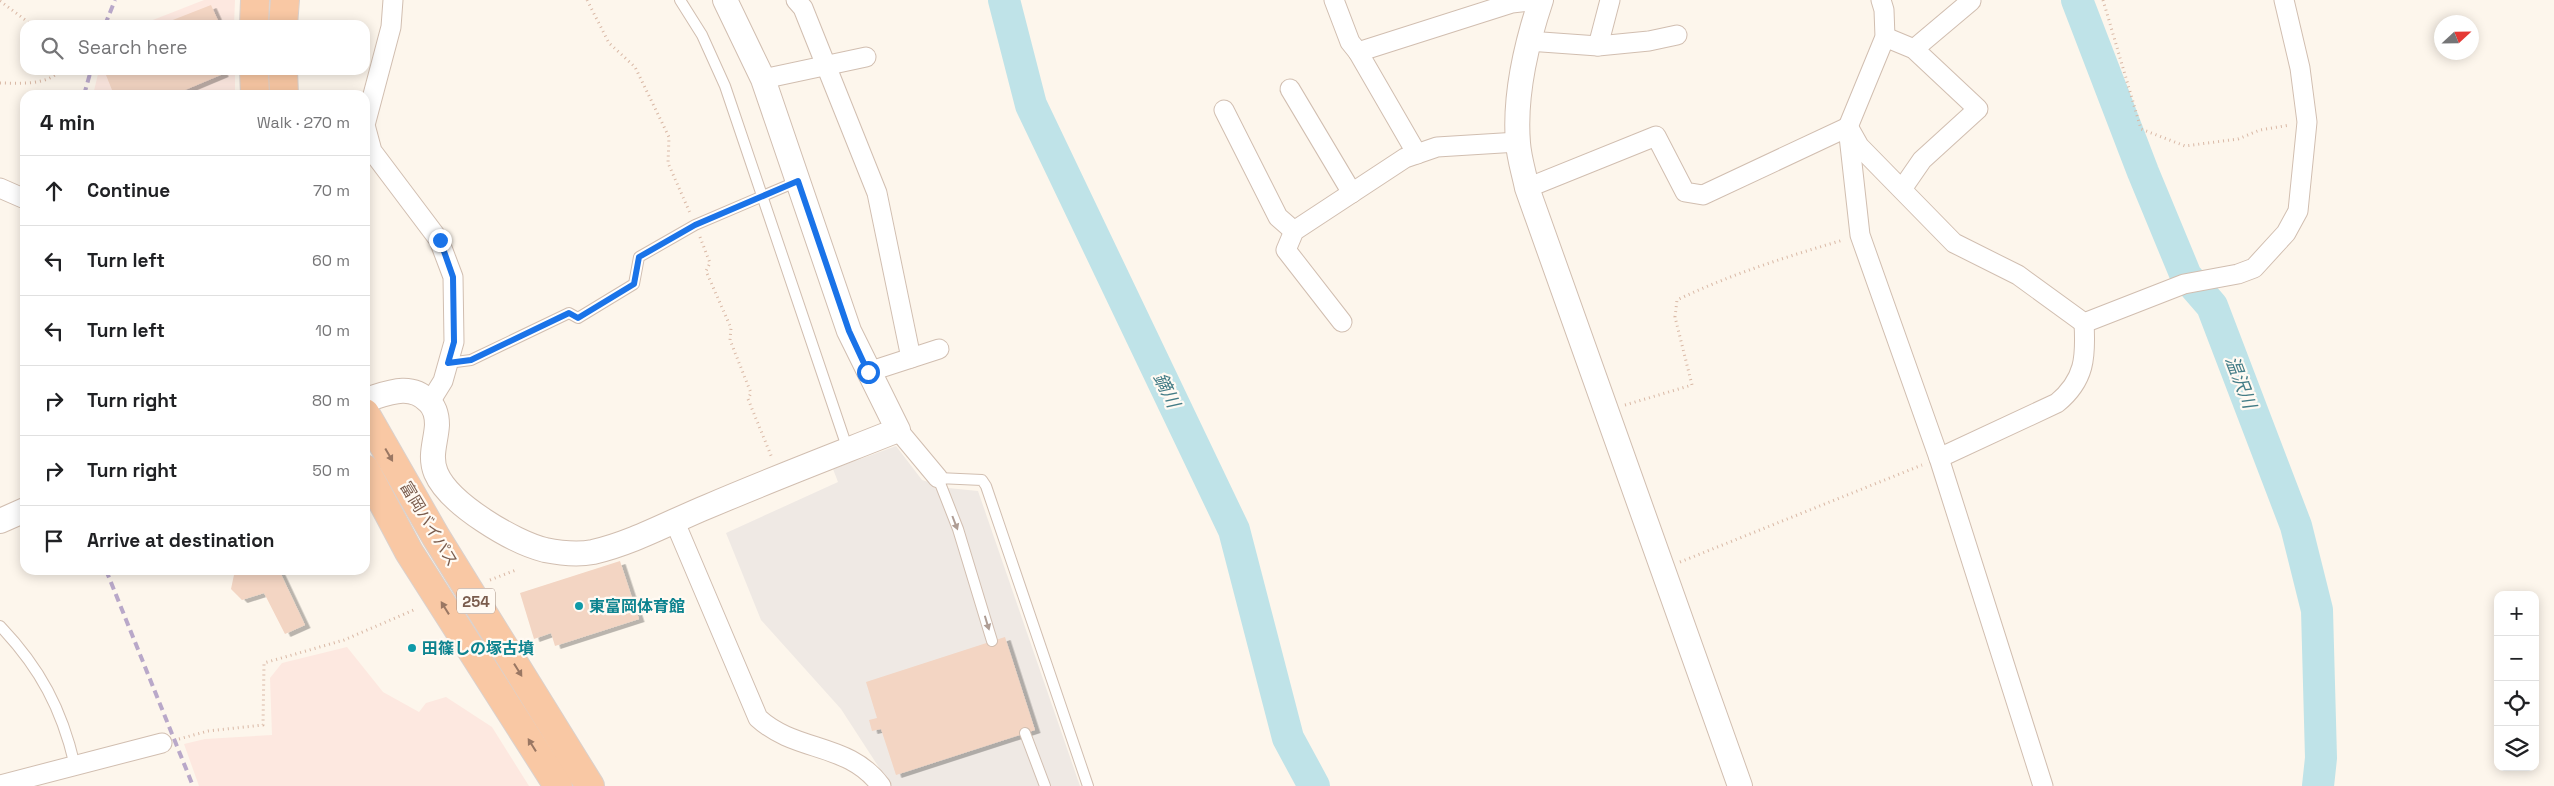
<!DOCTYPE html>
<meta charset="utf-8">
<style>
body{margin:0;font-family:"Space Grotesk","Noto Sans JP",sans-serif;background:#f6f6f6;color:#202124}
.controls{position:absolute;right:15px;bottom:15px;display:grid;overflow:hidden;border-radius:10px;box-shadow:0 2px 12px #0003}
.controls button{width:45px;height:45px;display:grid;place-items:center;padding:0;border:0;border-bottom:1px solid #e0e0e0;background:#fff;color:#202124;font:25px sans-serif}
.compass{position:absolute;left:2434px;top:15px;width:45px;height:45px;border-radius:50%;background:#fff;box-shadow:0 2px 12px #0003;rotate:68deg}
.stop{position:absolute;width:15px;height:15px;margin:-11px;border:4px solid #1a73e8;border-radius:50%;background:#fff}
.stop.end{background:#1a73e8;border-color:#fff;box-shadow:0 1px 5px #0008}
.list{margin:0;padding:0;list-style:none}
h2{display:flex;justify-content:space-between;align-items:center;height:65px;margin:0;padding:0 20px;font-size:21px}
h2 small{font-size:16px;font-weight:400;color:#757577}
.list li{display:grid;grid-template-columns:32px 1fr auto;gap:15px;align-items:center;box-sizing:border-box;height:70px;padding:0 20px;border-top:1px solid #e0e0e0}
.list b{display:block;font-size:19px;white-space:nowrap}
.list em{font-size:16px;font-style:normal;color:#757577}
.icon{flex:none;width:28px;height:28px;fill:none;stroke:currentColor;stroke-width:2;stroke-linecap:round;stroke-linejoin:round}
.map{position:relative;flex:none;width:2554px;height:786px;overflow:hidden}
.search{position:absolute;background:#fff;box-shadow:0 2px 12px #0003;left:20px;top:20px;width:350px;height:55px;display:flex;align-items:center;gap:12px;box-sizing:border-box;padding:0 18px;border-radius:15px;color:#757577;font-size:19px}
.panel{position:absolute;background:#fff;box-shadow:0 2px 12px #0003;left:20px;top:90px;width:350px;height:485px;border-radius:15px}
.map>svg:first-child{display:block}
.commercial{fill:#fde8e0}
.industrial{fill:#efe9e4}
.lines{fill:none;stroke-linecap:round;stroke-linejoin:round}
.river{stroke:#bfe3e8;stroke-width:32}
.building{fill:#f3d5c3;filter:url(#shadow)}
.service-casing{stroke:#d1beb0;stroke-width:12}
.minor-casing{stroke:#d1beb0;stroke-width:21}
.tertiary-casing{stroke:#d1beb0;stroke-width:26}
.trunk-casing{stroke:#dad1cd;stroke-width:30}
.path{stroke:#d9b8a5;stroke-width:3;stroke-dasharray:1 4;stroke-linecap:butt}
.service{stroke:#fff;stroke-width:10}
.minor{stroke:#fff;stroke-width:19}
.tertiary{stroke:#fff;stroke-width:24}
.trunk{stroke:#f9c8a4;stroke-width:28}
.rail{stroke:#b9a8c9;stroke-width:4;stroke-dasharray:8 5;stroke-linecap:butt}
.oneway{fill:#9a7763}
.oneway2{fill:#af9d94}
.route{stroke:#1a73e8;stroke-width:6}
.culture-dot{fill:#0f9aa8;stroke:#fffaf3;stroke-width:2}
.labels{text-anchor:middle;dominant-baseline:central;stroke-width:4.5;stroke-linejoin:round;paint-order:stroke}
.shield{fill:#fffaf3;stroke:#a28b7f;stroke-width:1}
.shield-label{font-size:15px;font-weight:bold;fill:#7a5c4d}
.street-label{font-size:16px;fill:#7a5c4d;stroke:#fffaf3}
.culture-label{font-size:16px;font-weight:bold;fill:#0d838f;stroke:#fffaf3;text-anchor:start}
.water-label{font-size:18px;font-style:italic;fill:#437c86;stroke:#fffaf3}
</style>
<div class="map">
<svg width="2554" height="786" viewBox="0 0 2554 786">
<defs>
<filter id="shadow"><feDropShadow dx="5.5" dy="3" stdDeviation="0" flood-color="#0004"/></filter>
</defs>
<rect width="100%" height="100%" fill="#fdf6ec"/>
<g class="commercial">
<path d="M204 0H235L234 25H140Z"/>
<path d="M99 70H235V95H93Z"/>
<path d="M347 647 383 692 419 712 426 703 446 697 492 727 529 786H199L184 744 205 739 272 735 270 678 282 663Z"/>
</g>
<path class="industrial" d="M896 446 922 480 948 488 978 491 1080 786H891L841 709 761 620 726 533 838 482 833 469Z"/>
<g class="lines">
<g class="river">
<path d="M1004 0 1031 105 1234 530 1288 738 1314 786"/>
<path d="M2077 0 2143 172 2186 276 2212 306 2296 526 2317 610 2321 758 2318 786"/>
</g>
</g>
<g class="building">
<path d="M211 5 220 25H160Z"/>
<path d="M104 70H222L223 74 173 95H114Z"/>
<path d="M620 561 639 619 555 646 551 633 534 639 520 593Z"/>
<path d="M235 570H279L305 625 285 634 264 593 242 600 231 589Z"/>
<path d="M1005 637 1035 730 896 775 881 729 872 731 869 720 877 718 866 682Z"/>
</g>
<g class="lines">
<defs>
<g id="service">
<path d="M680 0 702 35 725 86 848 450"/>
<path d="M448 363 471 360 569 313 578 318 634 284 639 257 695 225 798 181"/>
<path d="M0 626C40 668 62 709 75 766"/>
<path d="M992 641 958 529 938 478 982 480 986 486 1088 786"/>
<path d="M1025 733 1045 786"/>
</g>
<g id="minor">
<path d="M393 0 391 27 365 125 372 151 439 240 453 277 454 342 443 381 430 402"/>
<path d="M796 0 803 8 877 193 911 358"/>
<path d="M1334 0 1350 42 1358 52 1512 3 1540 0"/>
<path d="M1881 0 1884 10 1885 37 1848 127 1860 235 1939 458 2043 786"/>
<path d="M1885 37 1914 49 1978 109 1922 160 1902 189"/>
<path d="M1528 41 1598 46 1649 41 1677 35"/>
<path d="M1598 46 1610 0"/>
<path d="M1914 49 1971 1"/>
<path d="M1358 52 1417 154"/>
<path d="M763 79 866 57"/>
<path d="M1290 89 1352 193"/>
<path d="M1224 110 1278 217 1294 231"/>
<path d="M1850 130 1859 146 1954 243 2018 275 2084 323 2184 284 2238 274 2254 268 2286 233 2298 211 2307 122 2300 68 2284 0"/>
<path d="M0 188 25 199"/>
<path d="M1527 188 1656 136 1685 192 1703 195 1848 127"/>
<path d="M1342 322 1286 250 1294 231 1405 158 1437 147 1518 142"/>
<path d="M868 372 939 349"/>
<path d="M898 430 938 478"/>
<path d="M1939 458 2057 403C2085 380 2086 357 2084 323"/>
<path d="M674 520 758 718C796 753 849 742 881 786"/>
<path d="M0 785 162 743"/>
</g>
<g id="tertiary">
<path d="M1541 0C1526 45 1514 95 1518 143 1519 158 1524 173 1527 188L1740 786"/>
<path d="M365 400C386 394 410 382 428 401 435 407 437 416 437 425 436 442 429 456 436 473 449 504 513 542 545 550 560 553 577 555 593 552 633 543 672 521 709 506 772 479 835 455 898 430L849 331 763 79 725 0"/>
<path d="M0 521 25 510"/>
</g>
<g id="trunk">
<path d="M254 25 255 0"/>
<path d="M283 25 285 0"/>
<path d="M254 70 255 95"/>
<path d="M283 70 284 95"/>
<path d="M365 413 436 537 590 786"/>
<path d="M365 469 409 552 558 786"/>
</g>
</defs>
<use href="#service" class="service-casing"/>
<use href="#minor" class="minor-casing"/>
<use href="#tertiary" class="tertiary-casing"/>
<use href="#trunk" class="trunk-casing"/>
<g class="path">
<path d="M587 0 609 43 635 67 669 137 668 163 690 213"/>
<path d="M2103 0 2141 129 2185 146 2238 139 2260 130 2290 125"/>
<path d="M0 1 32 25"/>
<path d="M0 83C18 83 48 86 60 70"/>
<path d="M700 237 710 263 706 271 731 328 730 340 751 393 748 399 772 458"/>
<path d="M1625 405 1692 385 1675 317 1677 300C1731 274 1786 257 1843 240"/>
<path d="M1680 562 1922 465"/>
<path d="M490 580 516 570"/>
<path d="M179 739 208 731 263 725 264 663 344 640 416 609"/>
</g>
<use href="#service" class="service"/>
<use href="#minor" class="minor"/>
<use href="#tertiary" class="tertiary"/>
<use href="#trunk" class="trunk"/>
<g class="rail">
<path d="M105 25 115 0"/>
<path d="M84 95 91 70"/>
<path d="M106 570 193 786"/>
</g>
</g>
<defs><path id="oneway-solid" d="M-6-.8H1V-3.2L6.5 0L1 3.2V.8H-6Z" transform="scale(1.25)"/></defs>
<g class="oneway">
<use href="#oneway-solid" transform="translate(389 455) rotate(60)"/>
<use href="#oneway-solid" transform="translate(445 608) rotate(-122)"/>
<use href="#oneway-solid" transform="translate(518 670) rotate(58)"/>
<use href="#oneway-solid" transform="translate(532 745) rotate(-122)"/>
</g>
<g class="oneway2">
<use href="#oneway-solid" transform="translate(955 523) rotate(69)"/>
<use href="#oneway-solid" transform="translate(987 623) rotate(73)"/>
</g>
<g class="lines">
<path class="route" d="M440 240 453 277 454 342 448 363 471 360 569 313 578 318 634 284 639 257 695 225 798 181 849 331 868 372"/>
</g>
<g class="culture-dot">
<circle cx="579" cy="606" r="5"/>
<circle cx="412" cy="648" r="5"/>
</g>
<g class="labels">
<rect class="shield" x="457" y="588.5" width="38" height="25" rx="4"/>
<g class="shield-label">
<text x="476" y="601">254</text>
</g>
<g class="street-label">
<text transform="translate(429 524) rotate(59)">富岡バイパス</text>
</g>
<g class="culture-label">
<text x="589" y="606">東富岡体育館</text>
<text x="422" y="648">田篠しの塚古墳</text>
</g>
<g class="water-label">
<text transform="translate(2241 382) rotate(69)">温沢川</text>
<text transform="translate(1167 390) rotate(64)">鏑川</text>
</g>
</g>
</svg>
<div class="controls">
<button>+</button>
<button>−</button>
<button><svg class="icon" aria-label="locate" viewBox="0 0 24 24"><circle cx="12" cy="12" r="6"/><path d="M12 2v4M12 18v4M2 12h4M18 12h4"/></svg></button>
<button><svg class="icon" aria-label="layers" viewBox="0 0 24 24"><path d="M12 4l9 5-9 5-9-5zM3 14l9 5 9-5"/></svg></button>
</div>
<svg class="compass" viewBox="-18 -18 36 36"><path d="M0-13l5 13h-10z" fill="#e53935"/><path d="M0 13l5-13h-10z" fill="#757577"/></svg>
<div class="stop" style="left:868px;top:372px"></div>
<div class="stop end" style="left:440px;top:240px"></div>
<div class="search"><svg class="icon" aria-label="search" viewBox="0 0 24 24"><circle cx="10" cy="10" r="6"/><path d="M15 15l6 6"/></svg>Search here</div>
<section class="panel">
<h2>4 min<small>Walk · 270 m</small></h2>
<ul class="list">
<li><svg class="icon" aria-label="ahead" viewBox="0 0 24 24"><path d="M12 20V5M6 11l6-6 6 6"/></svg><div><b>Continue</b></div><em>70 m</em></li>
<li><svg class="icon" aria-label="left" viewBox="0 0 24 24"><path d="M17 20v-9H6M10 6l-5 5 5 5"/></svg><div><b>Turn left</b></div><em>60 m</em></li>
<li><svg class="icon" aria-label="left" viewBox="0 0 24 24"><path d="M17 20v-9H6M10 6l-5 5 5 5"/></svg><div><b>Turn left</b></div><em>10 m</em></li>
<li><svg class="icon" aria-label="right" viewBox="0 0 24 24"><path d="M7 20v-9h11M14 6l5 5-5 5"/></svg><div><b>Turn right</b></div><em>80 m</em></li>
<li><svg class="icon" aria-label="right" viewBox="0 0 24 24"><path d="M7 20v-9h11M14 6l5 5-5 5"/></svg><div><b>Turn right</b></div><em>50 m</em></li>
<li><svg class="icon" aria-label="arrive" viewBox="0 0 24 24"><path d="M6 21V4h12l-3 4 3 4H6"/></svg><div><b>Arrive at destination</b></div></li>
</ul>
</section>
</div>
